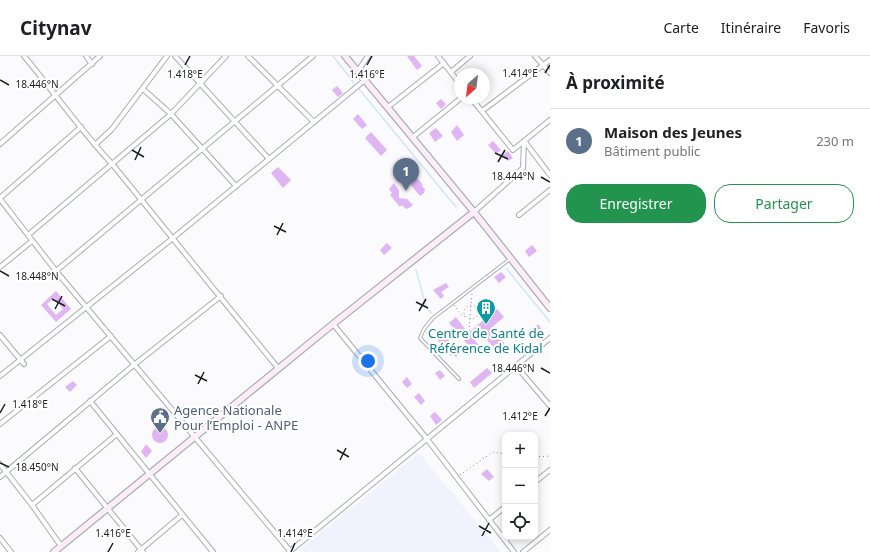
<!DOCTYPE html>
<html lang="fr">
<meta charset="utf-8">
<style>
body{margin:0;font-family:"Noto Sans",sans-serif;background:#f2f2f2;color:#202124}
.controls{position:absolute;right:12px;bottom:12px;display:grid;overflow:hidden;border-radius:8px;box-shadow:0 2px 10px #0003}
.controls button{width:36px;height:36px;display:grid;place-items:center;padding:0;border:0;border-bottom:1px solid #e0e0e0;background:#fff;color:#202124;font:20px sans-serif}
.compass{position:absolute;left:454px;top:12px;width:36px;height:36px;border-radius:50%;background:#fff;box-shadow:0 2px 10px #0003;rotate:208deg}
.you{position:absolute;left:368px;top:305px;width:14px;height:14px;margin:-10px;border:3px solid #fff;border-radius:50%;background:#1a73e8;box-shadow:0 0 0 6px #1a73e833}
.badge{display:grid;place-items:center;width:26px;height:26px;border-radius:50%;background:#23944d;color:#fff;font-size:13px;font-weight:700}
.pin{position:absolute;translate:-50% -33px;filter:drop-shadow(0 1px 2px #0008)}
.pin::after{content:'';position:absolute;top:21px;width:14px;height:12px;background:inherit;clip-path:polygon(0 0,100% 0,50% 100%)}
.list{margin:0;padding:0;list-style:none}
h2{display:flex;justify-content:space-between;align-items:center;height:52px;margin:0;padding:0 16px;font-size:17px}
h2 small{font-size:13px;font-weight:400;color:#757577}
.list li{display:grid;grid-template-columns:26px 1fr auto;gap:12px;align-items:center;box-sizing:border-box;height:64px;padding:0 16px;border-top:1px solid #e0e0e0}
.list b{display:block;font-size:15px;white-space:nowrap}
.list p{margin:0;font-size:13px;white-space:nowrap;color:#757577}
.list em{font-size:13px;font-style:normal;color:#757577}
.actions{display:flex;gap:8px;padding:12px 16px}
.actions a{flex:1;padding:9px 0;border:1px solid #23944d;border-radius:16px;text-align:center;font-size:14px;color:#23944d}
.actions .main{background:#23944d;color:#fff}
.icon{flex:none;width:22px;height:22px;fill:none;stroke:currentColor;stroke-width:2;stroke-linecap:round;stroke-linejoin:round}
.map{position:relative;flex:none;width:550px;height:496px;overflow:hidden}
header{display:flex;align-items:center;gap:24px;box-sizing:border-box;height:56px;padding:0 20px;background:#fff;border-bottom:1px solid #e0e0e0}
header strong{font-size:19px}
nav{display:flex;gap:22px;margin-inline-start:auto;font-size:14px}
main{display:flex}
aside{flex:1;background:#fff}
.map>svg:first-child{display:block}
.built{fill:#f0f2fd}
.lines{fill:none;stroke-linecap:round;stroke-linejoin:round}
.stream{stroke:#d3e3fc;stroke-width:1.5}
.building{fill:#dfb5f3;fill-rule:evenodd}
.lane-casing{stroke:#aaacb6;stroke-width:4}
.street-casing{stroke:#aaacb6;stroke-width:6}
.secondary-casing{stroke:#aaacb6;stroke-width:8}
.path{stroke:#898a8d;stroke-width:1;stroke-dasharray:1 3;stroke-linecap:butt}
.lane{stroke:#fff;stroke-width:2}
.street{stroke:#fff;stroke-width:4}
.secondary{stroke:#fdedf6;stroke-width:5.5}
.ticks{fill:none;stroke:#1d1e22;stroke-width:1.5}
.labels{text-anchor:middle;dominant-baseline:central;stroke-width:4;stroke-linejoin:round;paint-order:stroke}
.culture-label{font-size:13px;fill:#0d838f;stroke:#fff}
.service-label{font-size:13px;fill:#4e5e75;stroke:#fff;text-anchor:start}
.ticks-label{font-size:10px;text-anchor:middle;fill:#1d1e22;stroke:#fff;stroke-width:4;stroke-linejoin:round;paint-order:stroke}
</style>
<header>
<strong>Citynav</strong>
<nav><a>Carte</a><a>Itinéraire</a><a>Favoris</a></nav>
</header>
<main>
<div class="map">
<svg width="550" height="496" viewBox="0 0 550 496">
<rect width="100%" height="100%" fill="#fbfbfd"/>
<path class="built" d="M419 397 501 496H304L301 493Z"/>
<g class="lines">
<g class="stream">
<path d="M333 0 354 27"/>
<path d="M359 33 456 151"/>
<path d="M506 212 550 266"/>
<path d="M416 214 426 250 431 257"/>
</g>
</g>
<g class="building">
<path d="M407 0H414L422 10 417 14Z"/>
<path d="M337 30 343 37 338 41 332 34Z"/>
<path d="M441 43 446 48 441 53 436 47Z"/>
<path d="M358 58 367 69 362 73 353 63Z"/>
<path d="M457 69 464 79 457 85 451 76Z"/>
<path d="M436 72 443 80 435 86 429 77Z"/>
<path d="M371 76 387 94 381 100 365 82Z"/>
<path d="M493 85 501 94 496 98 488 89Z"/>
<path d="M508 95 513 102 508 105 503 99Z"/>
<path d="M278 111 291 124 283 132 271 117Z"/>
<path d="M407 115 413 120 415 119 423 129 422 130 425 133 424 137 420 140 402 119Z"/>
<path d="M394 127 399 134V142L407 143 413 149 409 152 406 153 402 149 400 151 390 139 392 137 389 133Z"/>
<path d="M387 187 392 192 384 199 380 194Z"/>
<path d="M532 189 537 195 529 201 525 195Z"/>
<path d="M501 216 506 221 499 227 494 221Z"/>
<path d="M446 227 449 231 441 236 444 240 441 243 433 234Z"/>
<path d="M56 235 71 253 56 266 41 249ZM54 242 63 253 56 259 47 248Z"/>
<path d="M497 253 504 261 491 272 507 291 499 298 483 279 475 285 482 292 475 297 449 267 456 261 468 277Z"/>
<path d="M538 268 544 276 539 280 533 273Z"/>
<path d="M440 274 460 297 456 301 453 298 451 300 434 280Z"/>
<path d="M487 312 492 317 474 332 470 326Z"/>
<path d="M440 314 445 320 440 324 435 317Z"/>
<path d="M407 321 412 328 407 332 402 326Z"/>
<path d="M73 325 77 329 70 336 65 331Z"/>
<path d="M419 337 425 345 421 349 414 341Z"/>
<path d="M435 356 442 364 436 369 430 360Z"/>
<circle cx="160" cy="379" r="8"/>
<path d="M146 388 152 395 146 402 141 396Z"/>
<path d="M487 413 494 421 489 425 481 418Z"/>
</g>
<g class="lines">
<defs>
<path id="lane" d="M459 323 420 282 424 273 433 262 510 203"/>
<g id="street">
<path d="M24 0C54 36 81 75 113 109L278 312"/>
<path d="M86 0 92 8"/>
<path d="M175 0 269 103"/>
<path d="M248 0 314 66"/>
<path d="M438 0 460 28"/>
<path d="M535 0 550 17"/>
<path d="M358 15 368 0"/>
<path d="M451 16 470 0"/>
<path d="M143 33 171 58 236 130"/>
<path d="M471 42 513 94 550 64"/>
<path d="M388 51 444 7"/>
<path d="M482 55 550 4"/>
<path d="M413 81 461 42"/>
<path d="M525 86 550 119"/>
<path d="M0 88 100 0"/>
<path d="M95 89 112 73 167 0"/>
<path d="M0 142 81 71"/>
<path d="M0 143 56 215 291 496"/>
<path d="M474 156 523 112 524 85"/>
<path d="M519 159 550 134"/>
<path d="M28 179 171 58 226 0"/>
<path d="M0 211 32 185"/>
<path d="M56 215 313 0"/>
<path d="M333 268 427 383 514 496"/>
<path d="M0 279 24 308"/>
<path d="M516 310 550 350"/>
<path d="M0 320 173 182 365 24"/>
<path d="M90 345 213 496"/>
<path d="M0 368 111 280"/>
<path d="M0 408 32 449 61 490"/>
<path d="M75 412 143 496"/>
<path d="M0 421 135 308 221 240"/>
<path d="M535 426 550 414"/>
<path d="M32 449 117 378"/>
<path d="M489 464 505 451"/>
<path d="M0 482 11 496"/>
<path d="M138 496 182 459"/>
<path d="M289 496 550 282"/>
<path d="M523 496 550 474"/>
</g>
<g id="secondary">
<path d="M345 0 474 156 550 252"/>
<path d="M54 496 333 268 474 156"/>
</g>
</defs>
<use href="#lane" class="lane-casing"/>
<use href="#street" class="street-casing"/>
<use href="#secondary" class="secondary-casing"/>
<g class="path">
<circle cx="471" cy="256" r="7"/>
<path d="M454 249 463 261 465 260"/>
<path d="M478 257 487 259"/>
<path d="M469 275 472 237"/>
<path d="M535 401 550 400"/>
<path d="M460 419 493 396 505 398"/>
</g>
<use href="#lane" class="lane"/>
<use href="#street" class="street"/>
<use href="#secondary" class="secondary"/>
</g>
<path class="ticks" d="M185 9 190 0M367 9 372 0M545 17 550 9M0 24 9 29M132 94 144 101M495 97 508 103M135 104 141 91M498 106 505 94M541 121 550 126M274 170 286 176M277 179 283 167M0 215 9 220M52 243 65 250M416 246 428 252M55 253 62 240M419 255 426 243M541 312 550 317M195 319 207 325M198 328 204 316M0 357 5 348M545 360 550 352M337 394 349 401M340 404 346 392M0 407 9 411M479 470 491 477M482 480 489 467M108 496 113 487M291 496 295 487"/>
<defs>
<symbol id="building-pin" viewBox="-11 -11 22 30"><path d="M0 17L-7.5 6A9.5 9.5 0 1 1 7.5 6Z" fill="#0f9aa8" stroke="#fff"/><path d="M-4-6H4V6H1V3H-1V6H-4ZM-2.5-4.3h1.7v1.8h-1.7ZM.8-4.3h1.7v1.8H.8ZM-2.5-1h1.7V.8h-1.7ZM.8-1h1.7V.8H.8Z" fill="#fff"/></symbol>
<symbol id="civic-pin" viewBox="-11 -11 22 30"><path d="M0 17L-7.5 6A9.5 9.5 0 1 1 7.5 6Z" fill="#5c6f8a" stroke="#fff"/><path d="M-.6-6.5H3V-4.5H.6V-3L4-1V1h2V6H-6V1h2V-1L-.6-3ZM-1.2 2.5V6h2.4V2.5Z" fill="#fff"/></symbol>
</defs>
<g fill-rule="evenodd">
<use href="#building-pin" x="475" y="241" width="22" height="30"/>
<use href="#civic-pin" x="149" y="350" width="22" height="30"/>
</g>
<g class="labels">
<g class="culture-label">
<text x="486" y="277">Centre de Santé de<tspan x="486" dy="15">Référence de Kidal</tspan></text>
</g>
<g class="service-label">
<text x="174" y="354">Agence Nationale<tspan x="174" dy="15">Pour l’Emploi - ANPE</tspan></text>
</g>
</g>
<g class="ticks-label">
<text x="520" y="21">1.414°E</text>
<text x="185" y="22">1.418°E</text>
<text x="367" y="22">1.416°E</text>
<text x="37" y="32">18.446°N</text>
<text x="513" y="124">18.444°N</text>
<text x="37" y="224">18.448°N</text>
<text x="513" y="316">18.446°N</text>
<text x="30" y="352">1.418°E</text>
<text x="520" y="364">1.412°E</text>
<text x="37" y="415">18.450°N</text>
<text x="113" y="481">1.416°E</text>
<text x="295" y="481">1.414°E</text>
</g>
</svg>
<div class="controls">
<button>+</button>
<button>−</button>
<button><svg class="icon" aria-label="locate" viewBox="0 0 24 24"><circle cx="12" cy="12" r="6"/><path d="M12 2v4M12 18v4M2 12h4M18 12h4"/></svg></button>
</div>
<svg class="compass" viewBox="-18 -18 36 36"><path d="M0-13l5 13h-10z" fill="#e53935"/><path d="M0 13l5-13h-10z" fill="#757577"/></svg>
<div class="you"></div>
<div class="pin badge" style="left:406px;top:135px;background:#5c6f8a">1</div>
</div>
<aside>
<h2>À proximité<small></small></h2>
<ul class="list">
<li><span class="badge" style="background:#5c6f8a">1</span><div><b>Maison des Jeunes</b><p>Bâtiment public</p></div><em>230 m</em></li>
</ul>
<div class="actions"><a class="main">Enregistrer</a><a>Partager</a></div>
</aside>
</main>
